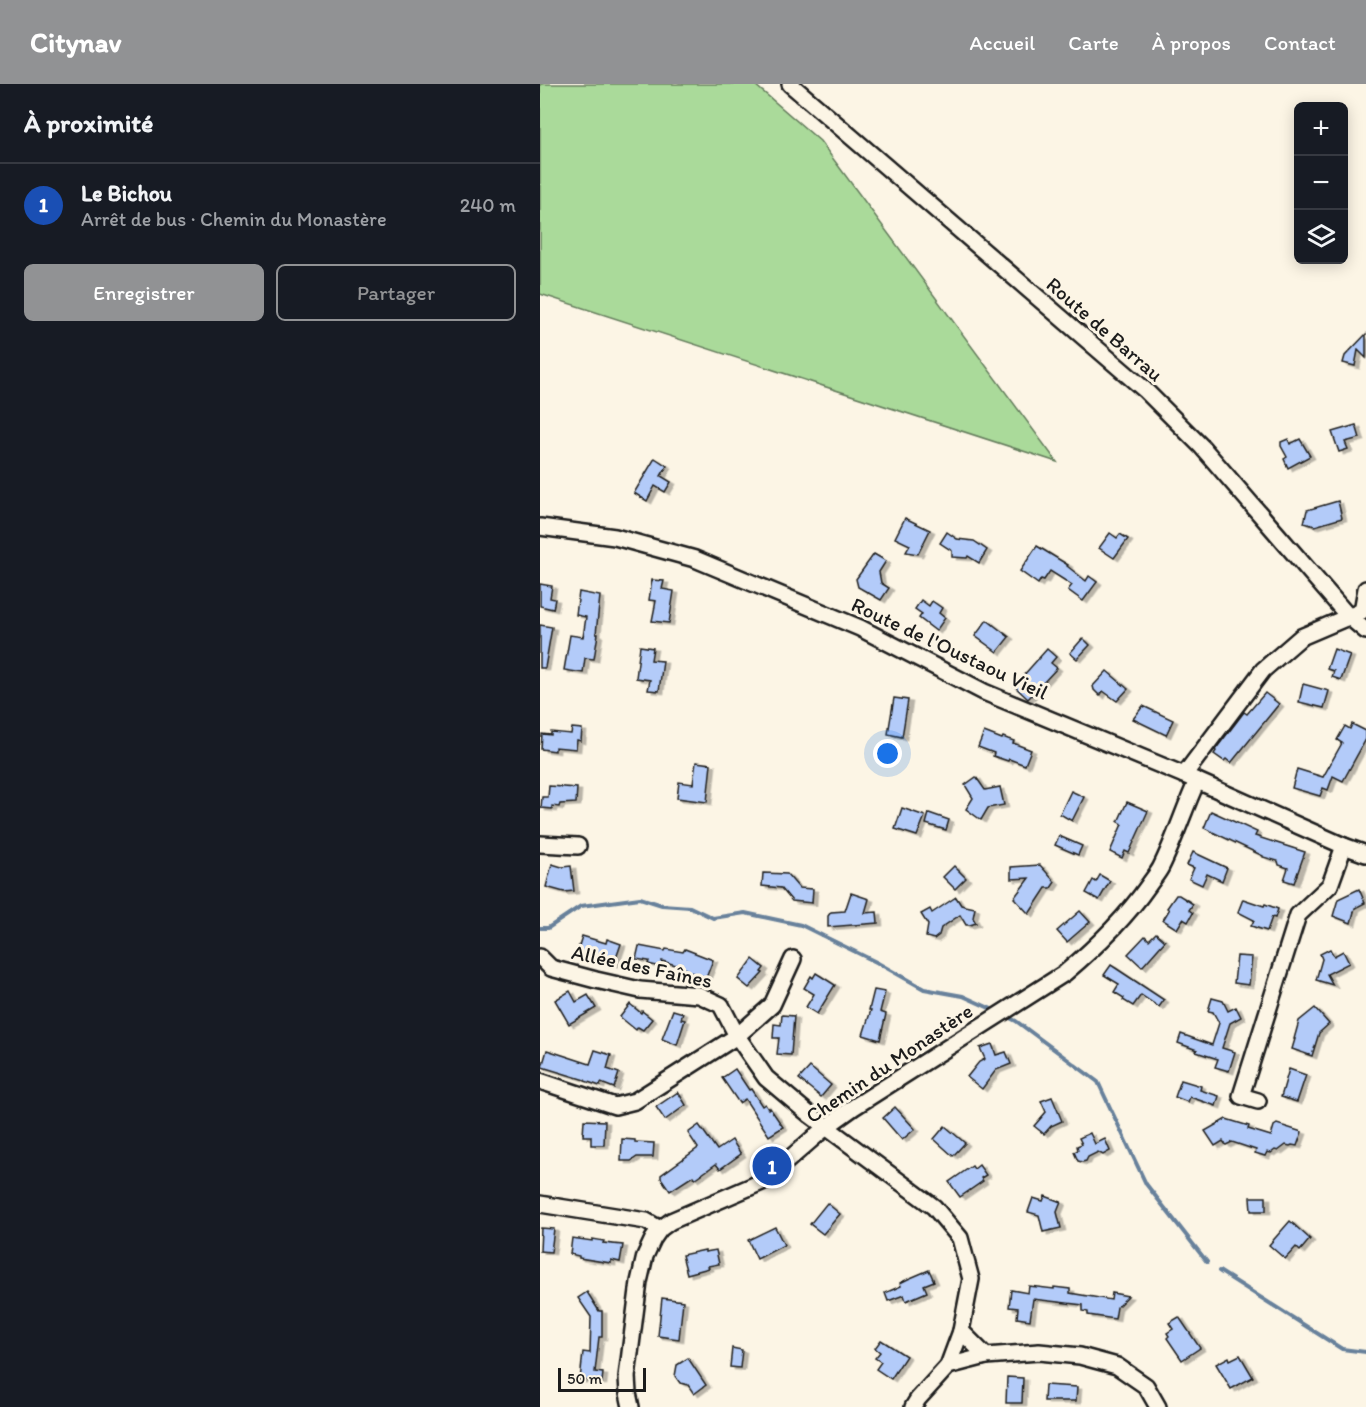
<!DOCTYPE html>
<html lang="fr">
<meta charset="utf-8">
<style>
body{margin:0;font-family:Itim,sans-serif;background:#242831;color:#f1f3f6}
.controls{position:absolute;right:18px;top:18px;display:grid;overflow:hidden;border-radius:9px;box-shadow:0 3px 15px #0003}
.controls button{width:54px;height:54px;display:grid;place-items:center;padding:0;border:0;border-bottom:2px solid #363941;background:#171b24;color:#f1f3f6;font:30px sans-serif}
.scale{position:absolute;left:18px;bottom:15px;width:88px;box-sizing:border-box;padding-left:6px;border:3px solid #1c1c1c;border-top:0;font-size:16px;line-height:21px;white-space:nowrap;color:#1c1c1c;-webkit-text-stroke:4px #fcf5e5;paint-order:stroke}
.you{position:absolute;left:348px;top:670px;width:21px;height:21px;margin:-15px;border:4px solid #fff;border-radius:50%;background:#1a73e8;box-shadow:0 0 0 9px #1a73e833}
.badge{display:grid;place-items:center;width:39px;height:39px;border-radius:50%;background:#919294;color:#fff;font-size:20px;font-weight:700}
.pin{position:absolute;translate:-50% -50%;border:3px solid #fff;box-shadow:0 2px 6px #0006}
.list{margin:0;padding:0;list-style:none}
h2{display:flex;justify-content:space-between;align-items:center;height:78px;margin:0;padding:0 24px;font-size:26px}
h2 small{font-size:20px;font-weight:400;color:#9ea1a6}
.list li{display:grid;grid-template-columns:39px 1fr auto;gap:18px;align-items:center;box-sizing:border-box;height:84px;padding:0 24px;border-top:2px solid #363941}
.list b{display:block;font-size:22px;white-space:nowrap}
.list p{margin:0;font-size:20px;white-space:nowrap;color:#9ea1a6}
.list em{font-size:20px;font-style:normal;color:#9ea1a6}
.actions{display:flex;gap:12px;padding:18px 24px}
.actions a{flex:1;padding:14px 0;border:2px solid #919294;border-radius:9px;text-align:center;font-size:21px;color:#919294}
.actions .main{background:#919294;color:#fff}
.icon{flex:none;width:33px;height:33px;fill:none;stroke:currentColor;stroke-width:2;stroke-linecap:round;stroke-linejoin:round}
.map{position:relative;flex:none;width:826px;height:1323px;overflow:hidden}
header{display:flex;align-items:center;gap:36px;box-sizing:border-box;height:84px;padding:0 30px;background:#919294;color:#fff}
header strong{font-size:28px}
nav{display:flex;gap:33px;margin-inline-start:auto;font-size:21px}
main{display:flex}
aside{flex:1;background:#171b24}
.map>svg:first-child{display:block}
.green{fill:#aada9a;stroke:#637b5b;stroke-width:1.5}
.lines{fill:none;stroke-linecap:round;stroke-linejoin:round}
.stream{stroke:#67819b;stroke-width:4}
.building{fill:#b3cbf9;stroke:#1c1c1c;stroke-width:1.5;filter:url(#shadow)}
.minor-casing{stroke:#1c1c1c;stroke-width:20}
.minor{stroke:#fcf5e5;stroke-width:15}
.labels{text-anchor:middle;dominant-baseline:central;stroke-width:6;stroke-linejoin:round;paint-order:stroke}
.street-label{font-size:21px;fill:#1c1c1c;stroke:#fcf5e5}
</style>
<header>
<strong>Citynav</strong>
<nav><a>Accueil</a><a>Carte</a><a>À propos</a><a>Contact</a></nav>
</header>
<main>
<aside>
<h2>À proximité<small></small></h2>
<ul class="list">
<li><span class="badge" style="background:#1a4fb4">1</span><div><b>Le Bichou</b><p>Arrêt de bus · Chemin du Monastère</p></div><em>240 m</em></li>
</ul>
<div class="actions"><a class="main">Enregistrer</a><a>Partager</a></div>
</aside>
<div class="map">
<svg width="826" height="1323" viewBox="0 0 826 1323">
<defs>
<filter id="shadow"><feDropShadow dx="4.5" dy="2.5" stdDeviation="0" flood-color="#0004"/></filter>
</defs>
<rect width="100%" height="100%" fill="#fcf5e5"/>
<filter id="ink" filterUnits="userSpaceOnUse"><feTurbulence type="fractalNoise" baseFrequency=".0167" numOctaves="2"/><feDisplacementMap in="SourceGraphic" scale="12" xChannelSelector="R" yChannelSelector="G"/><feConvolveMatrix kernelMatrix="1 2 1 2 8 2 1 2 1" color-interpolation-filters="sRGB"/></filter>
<g filter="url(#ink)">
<path class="green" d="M0 0H214L280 57 517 378 0 210Z"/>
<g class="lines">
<g class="stream">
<path d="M0 844H8L41 822 100 814 122 821 150 823 173 834 205 829 261 841 336 878 384 905 423 912 456 927"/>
<path d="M466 932 476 937 558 998 606 1100 667 1178"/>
<path d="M679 1187 802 1265 826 1268"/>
</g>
</g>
<g class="building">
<path d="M826 250V274L818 266 815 282 803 279 805 272Z"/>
<path d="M816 341 820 354 805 358 808 365 799 368 792 348Z"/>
<path d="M748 355 750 360 760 355 770 372 748 384 744 375 747 373 741 362V358Z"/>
<path d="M115 374 127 382 121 392 131 398 125 408 115 402 107 417 94 409Z"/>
<path d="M798 417 802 434 775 442 764 439 767 426Z"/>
<path d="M365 434 390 446 378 470 366 468 370 461 355 454Z"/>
<path d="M407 448 417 455 434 457 447 466 439 479 428 472 427 474 412 473V467L400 459Z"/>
<path d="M570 449 577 454 580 450 588 455 574 474 559 464Z"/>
<path d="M497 462 528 481 527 482 546 497 549 492 557 498 543 517 528 506 532 501 510 487 504 496 501 495 498 500 480 487Z"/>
<path d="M334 470 346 477 339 488 341 499 349 504 341 516 318 503 316 495Z"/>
<path d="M112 496 124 497 122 505 134 507 129 539 112 537 116 517 109 516Z"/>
<path d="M0 500 12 502 10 514 15 515 13 525 0 522Z"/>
<path d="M39 508 60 512 56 550H58L54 575 45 574 43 589 24 586 30 551 43 553 46 533 36 531Z"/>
<path d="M381 516 389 522 392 517 402 524 399 529 405 534 396 547 379 534 382 530 375 525Z"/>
<path d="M447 536 469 553 457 568 435 552Z"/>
<path d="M0 541 12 543 5 584H0Z"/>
<path d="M543 554 550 561 537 575 530 569Z"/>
<path d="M100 562 113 564 111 576 123 577 119 607 108 606 110 596 96 594Z"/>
<path d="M507 565 516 573 511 579 517 584 488 615 474 602Z"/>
<path d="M794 565 810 571 801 596 792 593 794 587 787 585Z"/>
<path d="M567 587 588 605 577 617 563 607 560 612 554 606 553 602Z"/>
<path d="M763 600 789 607 784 624 759 618Z"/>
<path d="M725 609 739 620 691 679 686 675 684 677 674 670 676 667 675 666 704 628 707 630Z"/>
<path d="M354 614 368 616 362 653 348 650Z"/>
<path d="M603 622 633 636 626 651 593 635Z"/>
<path d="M812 640 826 647V655L803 697 793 692 788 706 783 704 780 712 752 704 757 685 783 693 802 659 797 656 805 642 810 645Z"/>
<path d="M32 644 42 645 41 657 37 656 36 665 15 663V667L1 665 2 650 11 651V648L31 650Z"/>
<path d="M444 648 462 655 463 653 468 655 474 657 473 659 491 666 485 681 469 675 468 677 453 672 454 669 438 663Z"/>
<path d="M156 678 171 680 167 718 137 714 139 698 153 700Z"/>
<path d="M436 693 445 706 460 703 464 721 448 724 441 736 426 725 433 714 425 701Z"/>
<path d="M9 702 37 704 36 719 20 720 19 723 12 722V725L1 724 2 713H8Z"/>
<path d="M531 707 544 713 532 737 520 730Z"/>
<path d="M587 718 608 727 589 769 585 767 582 774 570 768 582 740 578 738Z"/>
<path d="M362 724 385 732 377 752 355 745Z"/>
<path d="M671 727 717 748 715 752 765 768 754 799 744 796 748 784 739 781 738 777 723 773V772L664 744Z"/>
<path d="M389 729 409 736 406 746 386 740Z"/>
<path d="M519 752 542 762 538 771 515 761Z"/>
<path d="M653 768 687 784 682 797 667 790 662 801 649 795 654 784 647 781Z"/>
<path d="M12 780 22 783 31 782 34 807 24 808 6 803Z"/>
<path d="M500 781 515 798 511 804H506L489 830 474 814 489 794 471 795V783Z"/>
<path d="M414 782 426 794 415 805 403 793Z"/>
<path d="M223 789 247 790 259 804 273 805 272 819 252 817 241 804 222 802Z"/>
<path d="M560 791 570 797 559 816 546 809 553 796 556 798Z"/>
<path d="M819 805 825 819 815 824 811 839 793 832 798 815Z"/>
<path d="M311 809 329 815 325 829 337 828 338 839 288 843V832L291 828 305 827Z"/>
<path d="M636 811H639L653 820 649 826 653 829 648 838 643 835 637 845 623 836 629 826 627 824Z"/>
<path d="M416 813 421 821 435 824 433 834 436 839 430 841H426L420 831 401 844 399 851 394 855 386 853 388 841 381 830 390 825 392 829Z"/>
<path d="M703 815 724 822 725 820 738 825 735 834 732 833 727 847 711 842 714 836 698 828Z"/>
<path d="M540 827 550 838 527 858 517 847Z"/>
<path d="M616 849 625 857 602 883 588 870 605 852 609 856Z"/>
<path d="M42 852 66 859 67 855 81 860 74 880 68 878V881L58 878 59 875 37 868Z"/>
<path d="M99 862 125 867 126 865 143 868 145 865 173 876 166 894 150 888 143 883 122 877 121 883 108 880 109 877 96 875Z"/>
<path d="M790 865 794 872 803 867 809 879 787 890 793 901 776 896 782 875 780 870Z"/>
<path d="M697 872 712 873 709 901 694 899Z"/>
<path d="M213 875 224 884 221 888 223 889 209 904 198 895Z"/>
<path d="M571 881 624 916 619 923 601 911 593 922 583 916 584 914 574 908 579 900 564 891Z"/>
<path d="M276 889 295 901 277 930 266 923 274 910 264 904 271 892 273 894Z"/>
<path d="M334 906 345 908 340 928 346 930 340 956 323 951 331 926H329Z"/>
<path d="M30 907 36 918 48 911 56 924 29 940 15 916Z"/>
<path d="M672 914 683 917 688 927 696 923 701 933 690 939 682 964 695 968 689 987 675 983 678 975 656 968 657 966 638 959 641 950 672 961 679 939 673 928 668 927Z"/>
<path d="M90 920 101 929 102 927 112 935 103 946 98 943 96 946 80 933Z"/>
<path d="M775 924 789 940 779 949 772 972 752 965 755 955H754L759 937Z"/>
<path d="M133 926 143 929 141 935 145 936 137 961 122 955Z"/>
<path d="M242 931 254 932 251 971 237 970 239 954H233L234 940 241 941Z"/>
<path d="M452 960 456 971 466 968 471 980 456 986 442 1005 427 993 439 978 445 975 440 964Z"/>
<path d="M7 966 50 980 55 966 71 971 67 985 79 989 74 1004 61 999 60 1002 45 997V996L2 983Z"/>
<path d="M270 983 291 1001 281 1013 259 995Z"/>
<path d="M195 985 209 1006 211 1005 222 1022 225 1020 228 1025 230 1024 243 1043 229 1052 205 1015 199 1019 182 994Z"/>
<path d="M749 985 766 991 757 1018 741 1013Z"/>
<path d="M641 996 661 1002 660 1006 679 1012 676 1022 650 1013 648 1018 635 1013Z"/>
<path d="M138 1008 146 1021 125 1036 116 1023Z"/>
<path d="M512 1013 522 1037 511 1042 504 1050 494 1042 506 1028 501 1017Z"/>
<path d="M355 1023 375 1045 362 1056 343 1034Z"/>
<path d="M686 1035 709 1042 708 1045 731 1052 734 1042 737 1040 762 1048 757 1062 752 1061 750 1062 746 1061 738 1067 735 1066 731 1069 727 1068 725 1072 715 1069 716 1066 692 1058 686 1061 683 1057 675 1062 665 1047Z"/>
<path d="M44 1036 65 1037 64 1061H51V1052H43Z"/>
<path d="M159 1041 177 1066 192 1056 201 1070 180 1085 176 1080 155 1095 153 1092 130 1107 121 1094V1091L158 1064 148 1049Z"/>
<path d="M405 1042 425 1059 413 1072 394 1055Z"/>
<path d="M550 1049 555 1060 565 1055 570 1067 563 1071 558 1068 548 1073 546 1077 542 1078 538 1077 534 1068 538 1066 537 1062 542 1060 539 1054Z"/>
<path d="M82 1055 95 1056V1058L114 1059 113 1073H97L91 1077H81Z"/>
<path d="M439 1081 446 1091 441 1094 443 1097 420 1113 409 1098 432 1082 434 1085Z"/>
<path d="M505 1112 521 1118 517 1128 521 1144 503 1148 499 1131 488 1128 493 1114 503 1117Z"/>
<path d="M710 1113H726V1127H711Z"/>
<path d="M287 1119 300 1130 283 1150 270 1140Z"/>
<path d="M750 1137 770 1155 760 1167 756 1163 745 1175 729 1161Z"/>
<path d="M235 1143 244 1161 217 1175 208 1156Z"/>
<path d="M1 1144 14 1145 11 1168 0 1167Z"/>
<path d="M32 1154 52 1157V1155L64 1157 63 1159 83 1161 80 1178 71 1176V1179L39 1174V1172L30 1170Z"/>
<path d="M165 1166V1168L176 1166 179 1180 168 1182 169 1184 147 1190 142 1171Z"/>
<path d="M389 1186 394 1197 384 1201 387 1208 366 1217 364 1211 348 1217 345 1209 361 1202 360 1199 368 1195Z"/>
<path d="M489 1202 514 1205V1203L530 1205V1209L571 1216 572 1209 588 1212 577 1223 575 1235 548 1231V1228L543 1227V1221L493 1215 490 1236 477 1234 478 1224 469 1223 471 1206 488 1209Z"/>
<path d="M47 1208 59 1227H62V1253H59L55 1288 63 1289 62 1298 40 1296 43 1268 50 1269 51 1233 38 1214Z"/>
<path d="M122 1214 143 1217 139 1255 118 1252Z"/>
<path d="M639 1233 660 1264 642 1276 627 1254 629 1252 627 1249 633 1245 629 1239Z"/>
<path d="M341 1256 366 1272 351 1295 336 1285 341 1278 335 1274 340 1268 335 1264Z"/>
<path d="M192 1264 202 1266 200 1284 190 1283Z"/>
<path d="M700 1271 713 1293 691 1305 676 1280 689 1273 690 1276Z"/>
<path d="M148 1274 166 1301 154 1310 148 1301 140 1299 135 1292 137 1281Z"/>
<path d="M467 1293 483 1294 482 1319H466Z"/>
<path d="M505 1301 537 1303 536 1317H504Z"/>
</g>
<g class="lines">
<defs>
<g id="minor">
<path d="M250 0 605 306 662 363 808 532 826 547"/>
<path d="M0 443 75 453 155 475 320 544 444 608 644 691 804 762 826 770"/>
<path d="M644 691 723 586 761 553 822 527 826 505"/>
<path d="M0 760 38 762"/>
<path d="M0 873 11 884 56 896 100 906 159 911 181 921 197 952 226 994 270 1031 394 1123 420 1154 431 1195 421 1247 446 1272 499 1268 540 1272 577 1282 606 1302 618 1323"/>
<path d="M0 997 75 1022 95 1017 197 952 232 921 253 875"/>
<path d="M718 1017 701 1012 758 831 790 801 804 762"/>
<path d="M0 1120 106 1137 120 1145"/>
<path d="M408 1282 446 1272"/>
<path d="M91 1323 88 1309 87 1293 99 1198 105 1172 113 1155 120 1145 131 1137 224 1097 286 1043 314 1023 525 889C556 863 585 835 608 802 612 796 618 789 621 783 635 755 644 725 657 697"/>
<path d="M373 1323 378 1315 408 1282 421 1247"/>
</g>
</defs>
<use href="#minor" class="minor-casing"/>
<use href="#minor" class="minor"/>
</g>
</g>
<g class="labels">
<g class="street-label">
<text transform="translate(565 245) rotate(41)">Route de Barrau</text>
<text transform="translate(410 564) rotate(25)">Route de l'Oustaou Vieil</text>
<text transform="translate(102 882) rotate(12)">Allée des Faînes</text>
<text transform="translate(349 979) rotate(-34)">Chemin du Monastère</text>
</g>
</g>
</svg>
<div class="controls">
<button>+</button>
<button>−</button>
<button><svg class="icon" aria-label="layers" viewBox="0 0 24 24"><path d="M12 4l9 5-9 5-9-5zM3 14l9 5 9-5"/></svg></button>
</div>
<div class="scale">50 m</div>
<div class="you"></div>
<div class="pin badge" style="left:232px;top:1082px;background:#1a4fb4">1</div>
</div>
</main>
